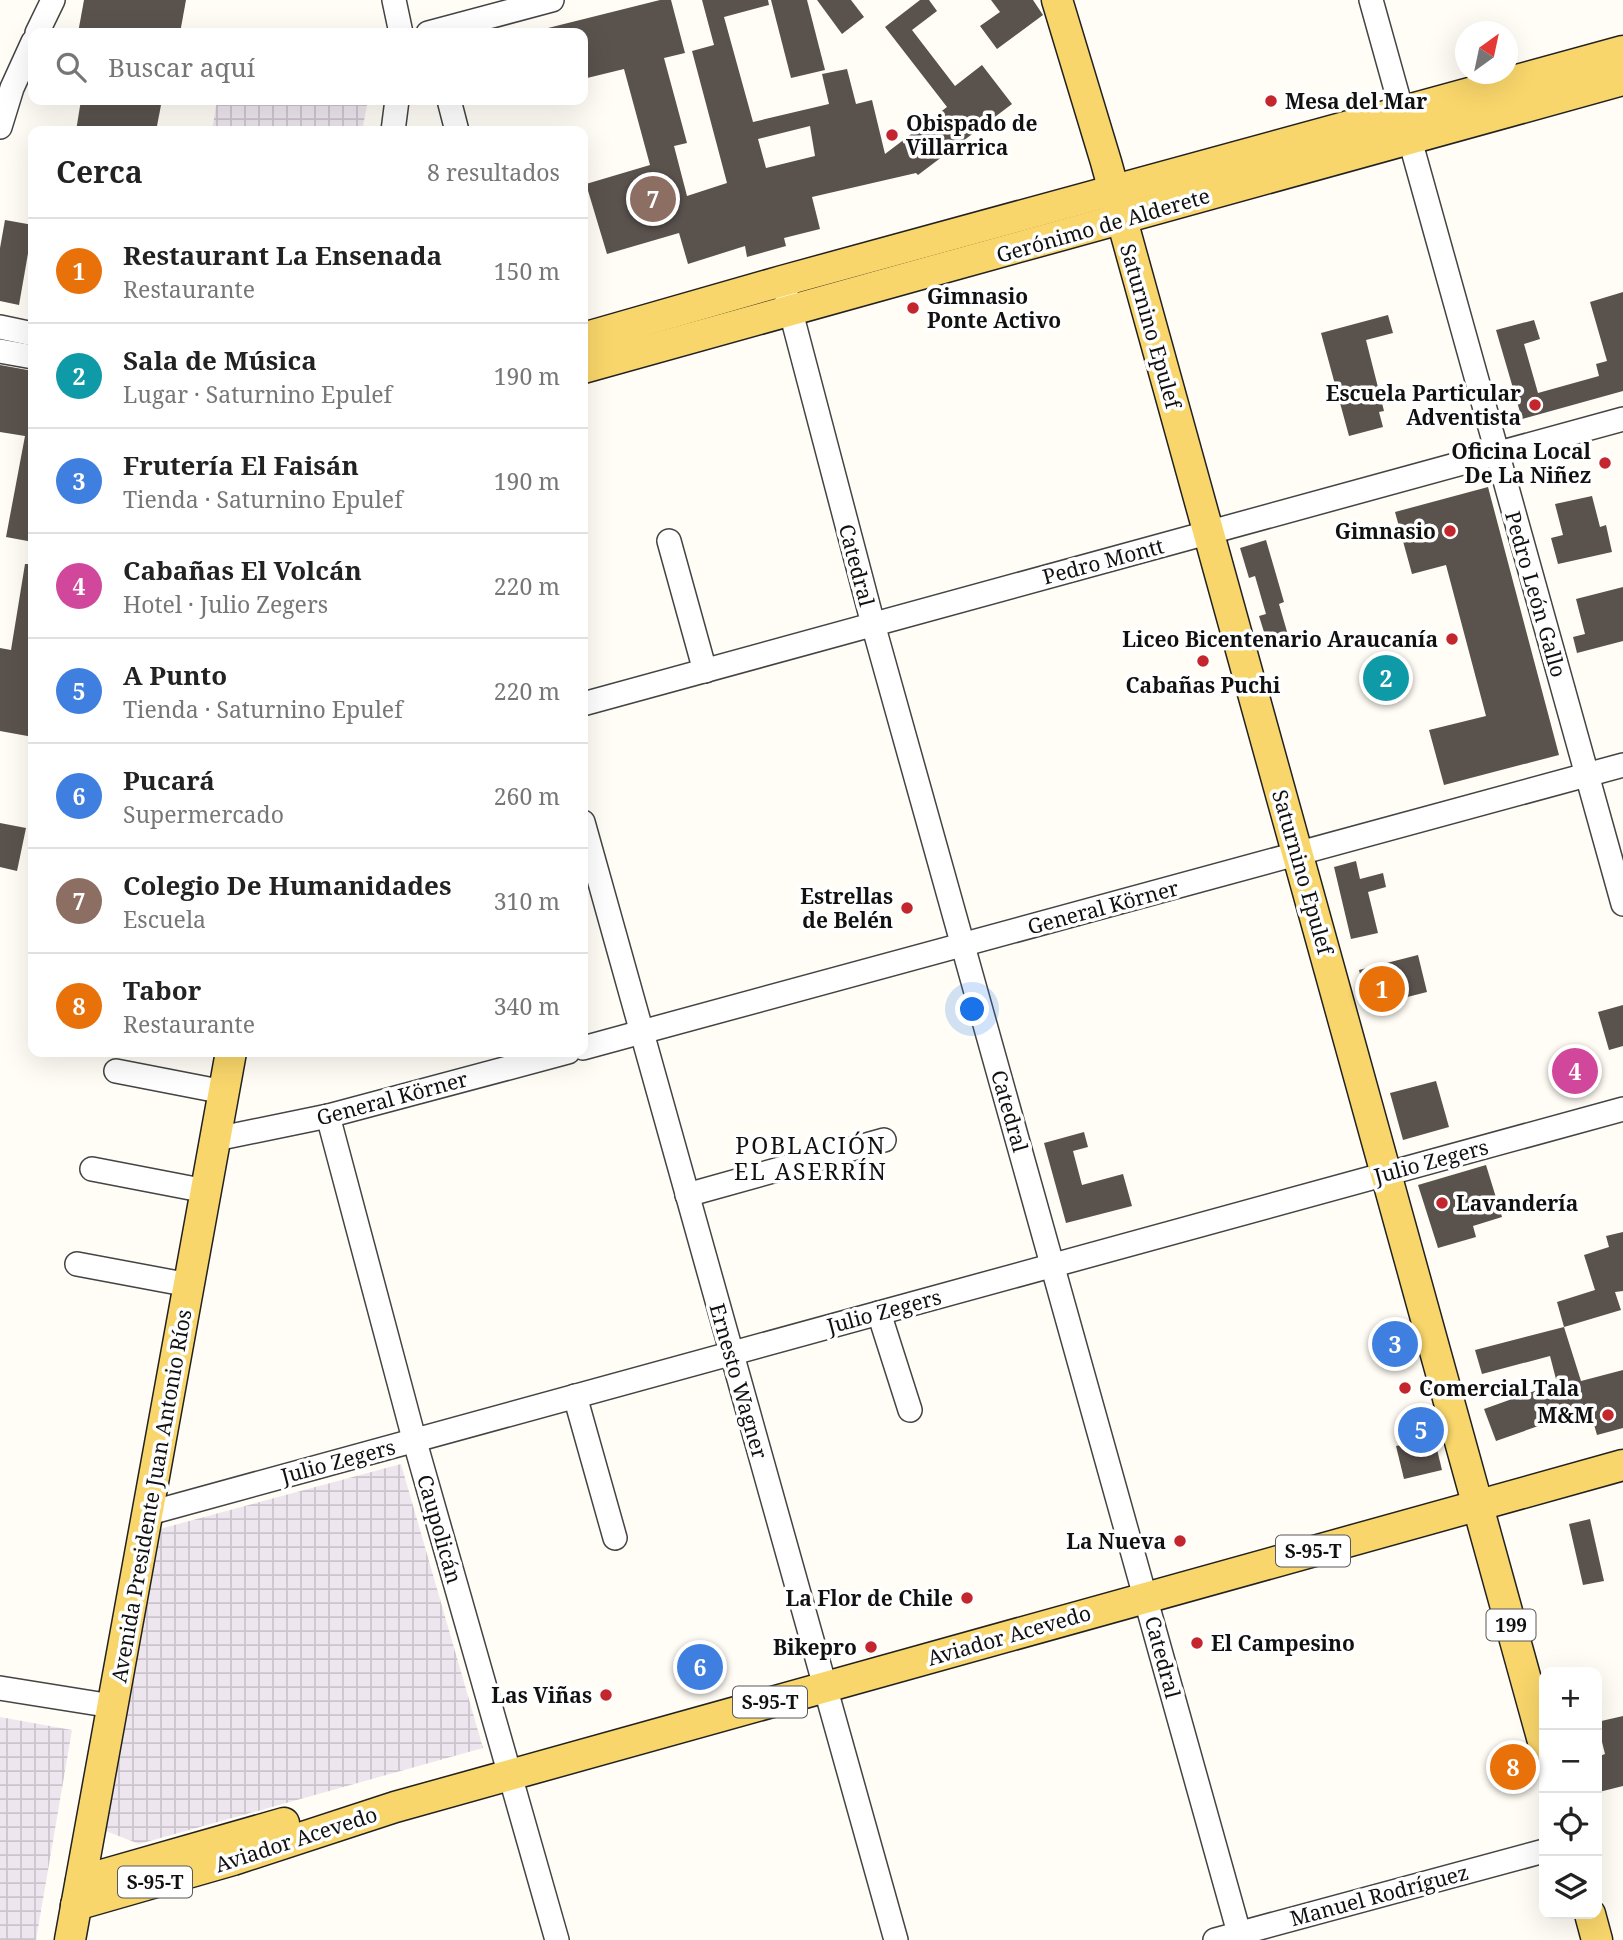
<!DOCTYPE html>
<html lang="es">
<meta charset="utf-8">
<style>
body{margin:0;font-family:"Noto Serif",serif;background:#f2f2f2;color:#222}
.controls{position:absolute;right:21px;bottom:21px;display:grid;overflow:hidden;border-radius:14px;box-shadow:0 7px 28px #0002}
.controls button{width:63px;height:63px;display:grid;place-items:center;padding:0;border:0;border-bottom:2px solid #e0e0e0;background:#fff;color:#222;font:35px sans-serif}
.compass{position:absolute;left:1455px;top:21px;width:63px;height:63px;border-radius:50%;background:#fff;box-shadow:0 7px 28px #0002;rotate:33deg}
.you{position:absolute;left:973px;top:1010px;width:24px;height:24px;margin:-18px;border:5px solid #fff;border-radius:50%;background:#1a73e8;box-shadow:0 0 0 10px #1a73e833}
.badge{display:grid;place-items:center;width:46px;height:46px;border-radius:50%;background:#7c3aed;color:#fff;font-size:23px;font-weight:700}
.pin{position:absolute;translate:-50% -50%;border:4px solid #fff;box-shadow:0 2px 7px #0006}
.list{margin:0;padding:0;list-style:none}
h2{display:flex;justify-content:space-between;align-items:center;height:91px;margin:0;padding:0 28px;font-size:30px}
h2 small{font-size:23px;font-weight:400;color:#767676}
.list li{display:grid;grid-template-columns:46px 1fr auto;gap:21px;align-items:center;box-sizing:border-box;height:105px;padding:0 28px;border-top:2px solid #e0e0e0}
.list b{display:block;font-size:26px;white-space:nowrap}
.list p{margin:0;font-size:23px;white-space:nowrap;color:#767676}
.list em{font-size:23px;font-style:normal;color:#767676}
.icon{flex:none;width:38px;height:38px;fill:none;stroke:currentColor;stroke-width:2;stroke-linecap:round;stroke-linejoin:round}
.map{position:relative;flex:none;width:1623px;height:1940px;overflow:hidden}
.search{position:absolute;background:#fff;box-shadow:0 7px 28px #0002;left:28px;top:28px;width:560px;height:77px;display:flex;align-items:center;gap:18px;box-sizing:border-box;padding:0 24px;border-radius:14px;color:#767676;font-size:26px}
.panel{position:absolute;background:#fff;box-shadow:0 7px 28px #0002;left:28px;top:126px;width:560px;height:931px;border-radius:14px}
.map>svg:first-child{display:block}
.industrial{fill:url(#industrial-grid)}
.building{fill:#5a524d;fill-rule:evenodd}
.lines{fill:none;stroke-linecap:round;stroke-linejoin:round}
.minor-casing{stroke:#444;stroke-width:26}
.major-casing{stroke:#222;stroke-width:33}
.minor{stroke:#fff;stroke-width:23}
.major{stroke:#f9d66b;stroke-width:30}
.poi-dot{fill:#c4262e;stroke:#fff;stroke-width:2.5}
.labels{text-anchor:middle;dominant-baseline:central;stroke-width:7;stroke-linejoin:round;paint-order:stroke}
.shield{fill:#fff;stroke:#585858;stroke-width:2}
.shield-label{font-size:19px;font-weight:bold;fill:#111}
.poi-label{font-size:21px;font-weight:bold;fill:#111;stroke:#fff;text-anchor:end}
.street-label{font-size:21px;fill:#111;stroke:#fff}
.neighbourhood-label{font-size:23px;letter-spacing:2px;fill:#111;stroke:#fff}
</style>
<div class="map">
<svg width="1623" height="1940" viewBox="0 0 1623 1940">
<defs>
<pattern id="industrial-grid" width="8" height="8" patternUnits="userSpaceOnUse" patternTransform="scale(1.75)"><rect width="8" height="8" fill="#eee6ef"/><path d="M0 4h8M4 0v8" fill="none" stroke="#cbc4cc"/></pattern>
</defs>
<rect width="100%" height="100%" fill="#fffdf5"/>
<g class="industrial">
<path d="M217 100H368L362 131H212Z"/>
<path d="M401 1464 483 1748 139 1844 106 1831 156 1530Z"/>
<path d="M0 1717 72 1730 36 1940H0Z"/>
</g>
<g class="building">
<path d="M84 0H186L180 33H78Z"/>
<path d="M660 0H671L685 53 664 58 687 143 674 146 687 196 727 183 692 51 714 45 702 0H768L769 5 724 17 753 122 829 104 822 74 847 69 856 104 872 100 885 154 947 107 885 27 920 0H929L937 11 912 30 955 86 982 65 1012 104 918 175 916 173 812 197 820 229 784 238 786 246 747 257 745 246 688 264 679 233 607 254 586 184 650 165 624 69 583 79V33H549L548 28ZM810 126 815 156 766 168 758 139Z"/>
<path d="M771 0H807L825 70 791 78Z"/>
<path d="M817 0H851L864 17 842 34Z"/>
<path d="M991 0H1033L1043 15 997 49 980 26 1000 12Z"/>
<path d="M81 100H162L156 131H76Z"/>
<path d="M5 220 33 225 19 305 0 301V248Z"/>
<path d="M1623 292V391L1522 419 1496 330 1534 320 1540 339 1524 344 1538 393 1599 376 1596 364 1607 361 1590 302Z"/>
<path d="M1388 315 1393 333 1366 340 1384 411 1379 412 1383 427 1349 436 1321 333Z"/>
<path d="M0 365 33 371V542L6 537 25 436 0 432Z"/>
<path d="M1488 487 1559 755 1444 785 1429 730 1486 716 1446 565 1412 574 1395 512Z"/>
<path d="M1592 496 1600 527 1606 525 1612 552 1558 564 1551 538 1563 535 1555 504Z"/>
<path d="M1266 540 1284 602 1279 604 1290 642 1269 648 1259 616 1266 614 1255 576 1249 578 1240 548Z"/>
<path d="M25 564H33V737L0 731V648L11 650Z"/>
<path d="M1623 587V641L1577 653 1573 637 1585 634 1576 599Z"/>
<path d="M1394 663 1401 687 1378 694 1371 669Z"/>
<path d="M0 823 26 828 17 871 0 867Z"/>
<path d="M1356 861 1360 879 1383 873 1386 887 1368 892 1378 933 1351 939 1334 867Z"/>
<path d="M1418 955 1427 992 1368 1007 1359 970Z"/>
<path d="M1623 1005V1046L1609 1050 1598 1012Z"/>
<path d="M1436 1081 1449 1127 1403 1140 1390 1093Z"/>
<path d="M1084 1132 1088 1147 1073 1151 1082 1185 1123 1174 1132 1206 1066 1223 1044 1143Z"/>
<path d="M1486 1165 1502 1217 1473 1226 1476 1237 1438 1248 1418 1185Z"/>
<path d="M1623 1232V1291L1615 1292 1621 1310 1564 1327 1557 1302 1595 1290 1584 1255 1609 1247 1606 1236Z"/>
<path d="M1564 1327 1581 1381 1623 1370V1428L1597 1435 1588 1404 1559 1412 1561 1418 1496 1441 1484 1409 1557 1383 1550 1356 1482 1374 1475 1350Z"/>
<path d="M1434 1437 1442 1470 1404 1479 1396 1446Z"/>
<path d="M1590 1519 1604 1581 1583 1585 1569 1524Z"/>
<path d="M1623 1716V1786L1599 1792 1597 1757 1605 1754 1597 1722Z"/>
</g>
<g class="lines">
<defs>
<g id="minor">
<path d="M394 0 401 33"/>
<path d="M1371 0 1623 904"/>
<path d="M37 33 53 0"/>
<path d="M428 33 552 0"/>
<path d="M449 100 457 131"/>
<path d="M0 127 12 88 33 42"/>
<path d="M393 131 397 100"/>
<path d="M787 297 873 624 1241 1940"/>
<path d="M0 327 33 334"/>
<path d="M0 351 33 357"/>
<path d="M669 541 705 671"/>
<path d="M583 704 1623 419"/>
<path d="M583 822 896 1940"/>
<path d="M583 1048 1623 765"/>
<path d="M116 1071 224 1092"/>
<path d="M328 1116 413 1435 557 1940"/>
<path d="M216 1139 328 1116 568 1052"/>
<path d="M92 1169 206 1191"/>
<path d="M687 1195 884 1140"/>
<path d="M77 1264 189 1285"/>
<path d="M879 1313 910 1410"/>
<path d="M575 1396 615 1538"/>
<path d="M146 1514 1623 1109"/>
<path d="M0 1688 112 1706"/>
<path d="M1215 1940 1544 1851"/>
</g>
<g id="major">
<path d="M1057 0 1106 162 1544 1745"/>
<path d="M583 338 782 281 1623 51"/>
<path d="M583 368C930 273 1275 173 1623 80"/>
<path d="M81 1881 284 1823"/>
<path d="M76 1905 233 1860 395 1807 1623 1465"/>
<path d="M1590 1914 1597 1940"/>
<path d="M70 1940 231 1052"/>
</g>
</defs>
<use href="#minor" class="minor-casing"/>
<use href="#major" class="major-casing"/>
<use href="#minor" class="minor"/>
<use href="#major" class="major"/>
</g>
<g class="poi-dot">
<circle cx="1271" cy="101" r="7"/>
<circle cx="892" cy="135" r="7"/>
<circle cx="913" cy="308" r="7"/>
<circle cx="1535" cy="405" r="7"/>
<circle cx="1605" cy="463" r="7"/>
<circle cx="1450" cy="531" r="7"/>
<circle cx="1452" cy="639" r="7"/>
<circle cx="1203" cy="661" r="7"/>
<circle cx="907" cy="908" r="7"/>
<circle cx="1442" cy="1203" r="7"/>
<circle cx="1405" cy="1388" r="7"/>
<circle cx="1608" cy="1415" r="7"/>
<circle cx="1180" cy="1541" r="7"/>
<circle cx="967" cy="1598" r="7"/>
<circle cx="1197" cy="1643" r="7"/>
<circle cx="871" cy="1647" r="7"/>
<circle cx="606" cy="1695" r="7"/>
</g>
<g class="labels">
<g class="shield">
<rect x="1276" y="1535.5" width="74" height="31" rx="5"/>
<rect x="1486.5" y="1609.5" width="49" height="31" rx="5"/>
<rect x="733" y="1686.5" width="74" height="31" rx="5"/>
<rect x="118" y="1866.5" width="74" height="31" rx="5"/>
</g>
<g class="shield-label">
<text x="1313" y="1551">S-95-T</text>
<text x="1511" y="1625">199</text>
<text x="770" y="1702">S-95-T</text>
<text x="155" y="1882">S-95-T</text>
</g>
<g class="poi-label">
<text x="1285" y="101" text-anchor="start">Mesa del Mar</text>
<text x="906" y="123" text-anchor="start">Obispado de<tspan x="906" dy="24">Villarrica</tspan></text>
<text x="927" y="296" text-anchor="start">Gimnasio<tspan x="927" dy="24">Ponte Activo</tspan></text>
<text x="1521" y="393">Escuela Particular<tspan x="1521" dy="24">Adventista</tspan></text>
<text x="1591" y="451">Oficina Local<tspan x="1591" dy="24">De La Niñez</tspan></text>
<text x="1436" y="531">Gimnasio</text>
<text x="1438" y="639">Liceo Bicentenario Araucanía</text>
<text x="1203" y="685" text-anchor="middle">Cabañas Puchi</text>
<text x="893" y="896">Estrellas<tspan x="893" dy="24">de Belén</tspan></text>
<text x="1456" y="1203" text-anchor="start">Lavandería</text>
<text x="1419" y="1388" text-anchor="start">Comercial Tala</text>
<text x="1594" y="1415">M&amp;M</text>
<text x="1166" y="1541">La Nueva</text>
<text x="953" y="1598">La Flor de Chile</text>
<text x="1211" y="1643" text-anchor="start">El Campesino</text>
<text x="857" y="1647">Bikepro</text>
<text x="592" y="1695">Las Viñas</text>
</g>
<g class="street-label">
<text transform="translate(1103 225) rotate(-16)">Gerónimo de Alderete</text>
<text transform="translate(1151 326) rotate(74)">Saturnino Epulef</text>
<text transform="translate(1103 561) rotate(-15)">Pedro Montt</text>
<text transform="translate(857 565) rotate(75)">Catedral</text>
<text transform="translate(1536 594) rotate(74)">Pedro León Gallo</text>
<text transform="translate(1303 872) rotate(74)">Saturnino Epulef</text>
<text transform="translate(1103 907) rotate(-15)">General Körner</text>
<text transform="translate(392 1098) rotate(-15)">General Körner</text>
<text transform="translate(1010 1111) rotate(74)">Catedral</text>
<text transform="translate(1431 1161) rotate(-15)">Julio Zegers</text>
<text transform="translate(884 1311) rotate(-15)">Julio Zegers</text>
<text transform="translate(739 1381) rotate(74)">Ernesto Wagner</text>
<text transform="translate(338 1461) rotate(-15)">Julio Zegers</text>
<text transform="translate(151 1496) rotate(-80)">Avenida Presidente Juan Antonio Ríos</text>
<text transform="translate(440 1529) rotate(74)">Caupolicán</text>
<text transform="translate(1009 1635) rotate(-16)">Aviador Acevedo</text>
<text transform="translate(1163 1657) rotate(75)">Catedral</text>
<text transform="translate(296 1839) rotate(-18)">Aviador Acevedo</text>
<text transform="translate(1379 1895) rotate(-15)">Manuel Rodríguez</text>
</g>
<g class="neighbourhood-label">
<text x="811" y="1145">POBLACIÓN<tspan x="811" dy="26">EL ASERRÍN</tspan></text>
</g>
</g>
</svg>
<div class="controls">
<button>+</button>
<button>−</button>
<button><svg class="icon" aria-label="locate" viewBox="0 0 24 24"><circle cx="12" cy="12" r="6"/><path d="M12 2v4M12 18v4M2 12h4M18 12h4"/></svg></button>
<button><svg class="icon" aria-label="layers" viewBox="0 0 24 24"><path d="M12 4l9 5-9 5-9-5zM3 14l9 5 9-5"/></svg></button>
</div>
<svg class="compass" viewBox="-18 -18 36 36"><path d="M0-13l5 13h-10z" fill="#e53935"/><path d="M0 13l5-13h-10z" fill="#767676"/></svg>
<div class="you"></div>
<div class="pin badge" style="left:1382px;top:989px;background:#e8710a">1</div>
<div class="pin badge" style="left:1386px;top:678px;background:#0f9aa8">2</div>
<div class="pin badge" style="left:1395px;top:1344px;background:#3f7fe0">3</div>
<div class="pin badge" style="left:1575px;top:1071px;background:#d1479c">4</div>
<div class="pin badge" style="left:1421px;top:1430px;background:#3f7fe0">5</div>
<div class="pin badge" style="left:700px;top:1667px;background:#3f7fe0">6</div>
<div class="pin badge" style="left:653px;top:199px;background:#8d6e63">7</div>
<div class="pin badge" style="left:1513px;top:1767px;background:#e8710a">8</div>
<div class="search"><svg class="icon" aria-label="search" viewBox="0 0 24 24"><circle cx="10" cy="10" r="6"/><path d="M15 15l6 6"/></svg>Buscar aquí</div>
<section class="panel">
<h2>Cerca<small>8 resultados</small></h2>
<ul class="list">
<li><span class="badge" style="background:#e8710a">1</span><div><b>Restaurant La Ensenada</b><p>Restaurante</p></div><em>150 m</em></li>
<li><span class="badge" style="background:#0f9aa8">2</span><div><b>Sala de Música</b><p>Lugar · Saturnino Epulef</p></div><em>190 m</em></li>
<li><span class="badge" style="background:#3f7fe0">3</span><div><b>Frutería El Faisán</b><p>Tienda · Saturnino Epulef</p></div><em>190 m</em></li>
<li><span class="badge" style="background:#d1479c">4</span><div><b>Cabañas El Volcán</b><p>Hotel · Julio Zegers</p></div><em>220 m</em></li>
<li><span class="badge" style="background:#3f7fe0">5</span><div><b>A Punto</b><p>Tienda · Saturnino Epulef</p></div><em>220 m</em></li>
<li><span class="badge" style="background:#3f7fe0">6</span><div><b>Pucará</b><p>Supermercado</p></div><em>260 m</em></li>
<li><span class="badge" style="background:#8d6e63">7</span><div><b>Colegio De Humanidades</b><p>Escuela</p></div><em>310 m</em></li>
<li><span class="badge" style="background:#e8710a">8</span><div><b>Tabor</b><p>Restaurante</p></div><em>340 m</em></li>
</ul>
</section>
</div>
